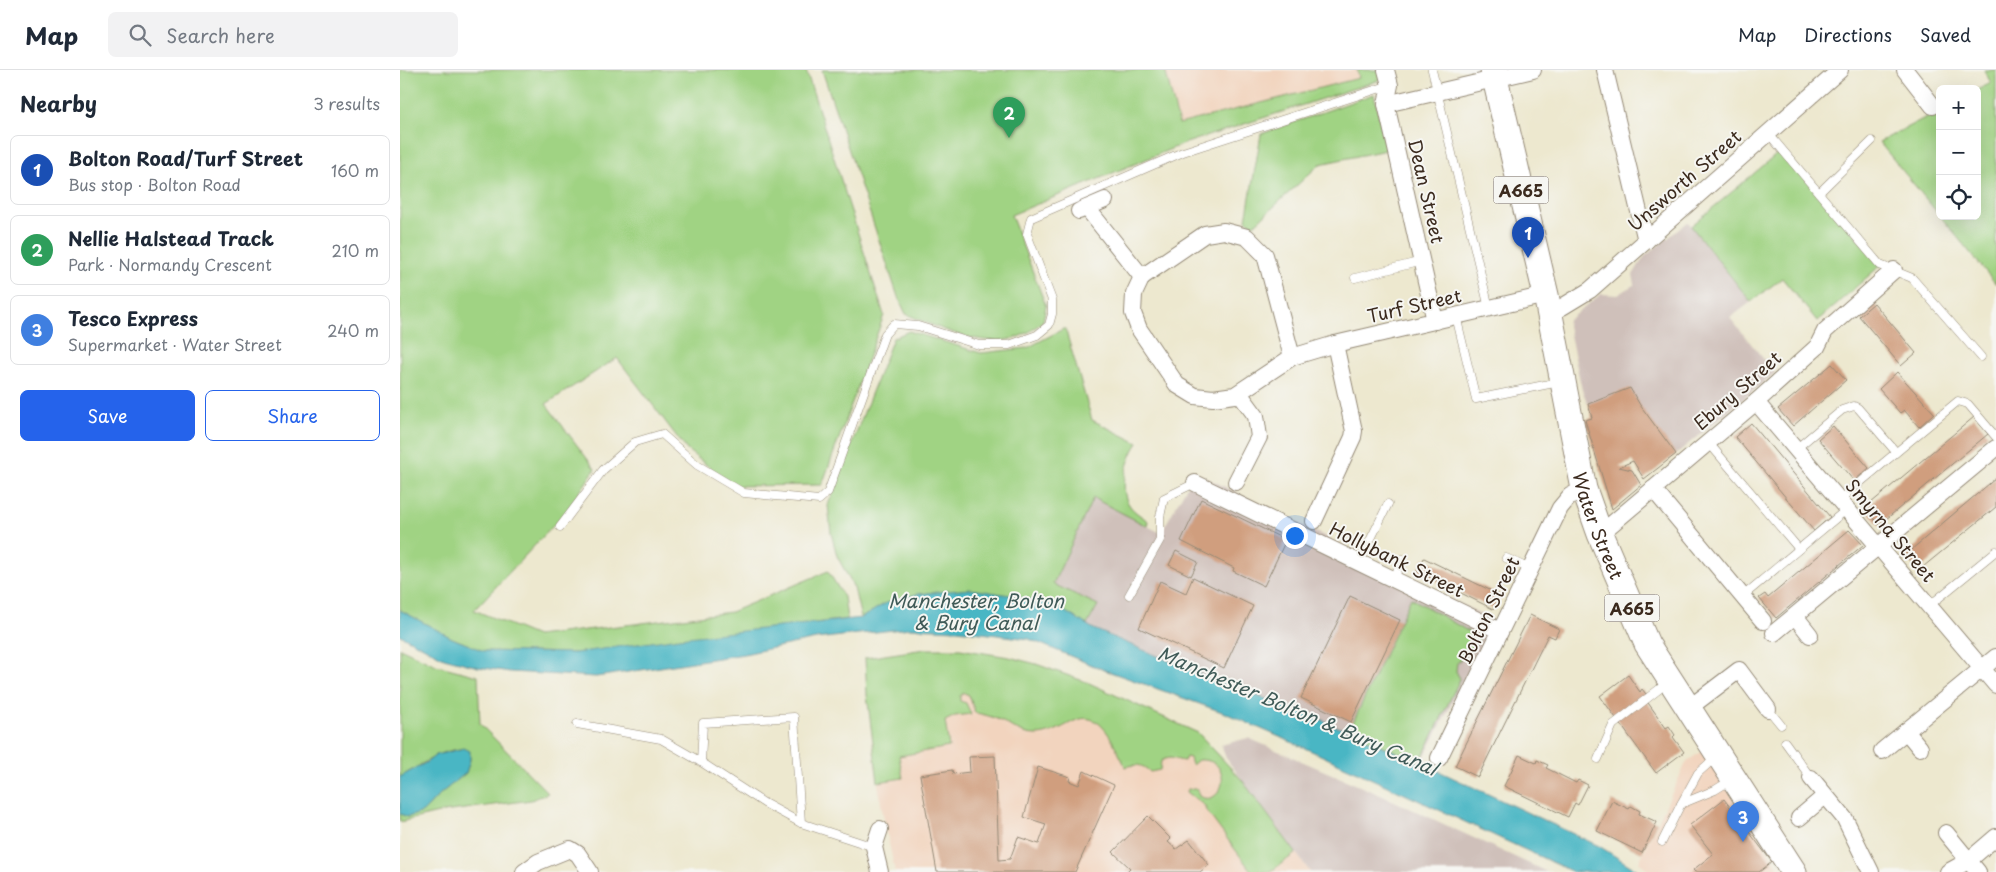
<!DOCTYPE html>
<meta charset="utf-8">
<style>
body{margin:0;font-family:"Playpen Sans",sans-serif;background:#f2f2f3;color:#1f2937}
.controls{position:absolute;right:15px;top:15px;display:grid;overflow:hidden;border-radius:8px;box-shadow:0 5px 20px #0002}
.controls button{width:45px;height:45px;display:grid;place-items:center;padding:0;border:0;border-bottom:1px solid #e0e1e3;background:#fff;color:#1f2937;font:25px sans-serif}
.you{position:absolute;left:894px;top:465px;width:18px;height:18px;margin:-12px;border:4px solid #fff;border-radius:50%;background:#1a73e8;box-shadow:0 0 0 8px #1a73e833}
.badge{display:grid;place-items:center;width:32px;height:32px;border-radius:50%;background:#2563eb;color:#fff;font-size:16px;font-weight:700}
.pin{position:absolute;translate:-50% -41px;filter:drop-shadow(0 1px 2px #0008)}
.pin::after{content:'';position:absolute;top:26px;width:18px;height:15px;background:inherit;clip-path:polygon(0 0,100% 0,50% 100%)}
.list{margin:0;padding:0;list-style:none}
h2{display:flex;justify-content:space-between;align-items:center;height:65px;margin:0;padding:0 20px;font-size:21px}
h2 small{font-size:16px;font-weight:400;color:#747a83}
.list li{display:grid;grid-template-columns:32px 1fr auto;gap:15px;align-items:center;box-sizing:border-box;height:70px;margin:0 10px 10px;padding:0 10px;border:1px solid #e0e1e3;border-radius:8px}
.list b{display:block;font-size:19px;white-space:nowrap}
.list p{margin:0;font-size:16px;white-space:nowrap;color:#747a83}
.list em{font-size:16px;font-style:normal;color:#747a83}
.actions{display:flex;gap:10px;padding:15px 20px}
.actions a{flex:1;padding:11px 0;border:1px solid #2563eb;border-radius:8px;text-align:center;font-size:18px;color:#2563eb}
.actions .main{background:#2563eb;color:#fff}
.icon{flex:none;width:28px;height:28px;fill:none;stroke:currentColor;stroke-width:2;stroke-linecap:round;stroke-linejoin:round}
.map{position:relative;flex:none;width:1596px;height:802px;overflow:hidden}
header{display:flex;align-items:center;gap:30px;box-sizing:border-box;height:70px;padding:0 25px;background:#fff;border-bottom:1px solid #e0e1e3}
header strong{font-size:24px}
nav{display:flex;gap:28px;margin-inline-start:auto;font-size:18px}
.search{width:350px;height:45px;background:#f2f2f3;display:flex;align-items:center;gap:12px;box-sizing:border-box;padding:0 18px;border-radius:8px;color:#747a83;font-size:19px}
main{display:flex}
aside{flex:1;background:#fff}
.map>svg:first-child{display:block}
.built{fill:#f2d4be}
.industrial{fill:#cfc0ba}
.green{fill:#a0d383;stroke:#6e7e50}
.water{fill:#49b6c4;stroke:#427071}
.building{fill:#d09e7e}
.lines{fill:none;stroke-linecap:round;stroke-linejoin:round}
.lane-casing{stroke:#948976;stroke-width:9}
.street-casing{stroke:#948976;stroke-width:18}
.primary-casing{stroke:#948976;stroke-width:27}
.lane{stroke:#fff;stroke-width:8}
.street{stroke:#fff;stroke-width:16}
.primary{stroke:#fff;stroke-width:25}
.labels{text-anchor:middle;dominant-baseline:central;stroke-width:4;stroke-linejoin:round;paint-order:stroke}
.shield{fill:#f6f6f2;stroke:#73675e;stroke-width:1}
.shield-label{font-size:16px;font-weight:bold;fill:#3b2a1e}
.street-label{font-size:18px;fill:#3b2a1e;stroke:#f6f6f2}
.water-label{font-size:19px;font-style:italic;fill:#405b58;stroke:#f6f6f2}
</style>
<header>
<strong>Map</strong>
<div class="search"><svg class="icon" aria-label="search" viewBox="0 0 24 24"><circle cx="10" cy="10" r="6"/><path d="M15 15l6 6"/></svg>Search here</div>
<nav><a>Map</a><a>Directions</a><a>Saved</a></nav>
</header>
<main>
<aside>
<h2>Nearby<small>3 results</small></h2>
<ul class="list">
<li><span class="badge" style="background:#1a4fb4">1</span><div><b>Bolton Road/Turf Street</b><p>Bus stop · Bolton Road</p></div><em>160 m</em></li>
<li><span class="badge" style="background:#2e9e5b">2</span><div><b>Nellie Halstead Track</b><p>Park · Normandy Crescent</p></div><em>210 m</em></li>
<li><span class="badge" style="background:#3f7fe0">3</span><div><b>Tesco Express</b><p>Supermarket · Water Street</p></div><em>240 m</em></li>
</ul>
<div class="actions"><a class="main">Save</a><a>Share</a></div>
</aside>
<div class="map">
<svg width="1596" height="802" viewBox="0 0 1596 802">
<rect width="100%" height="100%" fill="#f6f6f2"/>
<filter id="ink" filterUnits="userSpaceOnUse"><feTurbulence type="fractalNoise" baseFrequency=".02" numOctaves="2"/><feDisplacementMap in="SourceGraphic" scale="10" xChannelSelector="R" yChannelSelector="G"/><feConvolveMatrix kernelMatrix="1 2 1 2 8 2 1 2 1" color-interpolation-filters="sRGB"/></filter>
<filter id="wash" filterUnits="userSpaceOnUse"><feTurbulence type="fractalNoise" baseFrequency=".0096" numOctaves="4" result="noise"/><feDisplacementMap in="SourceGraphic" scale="20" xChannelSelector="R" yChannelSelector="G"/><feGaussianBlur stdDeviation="1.12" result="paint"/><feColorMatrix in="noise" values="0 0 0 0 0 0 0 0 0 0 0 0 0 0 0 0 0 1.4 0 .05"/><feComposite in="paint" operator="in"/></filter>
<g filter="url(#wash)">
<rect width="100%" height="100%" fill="#ede8cf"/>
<g class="built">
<path d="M765 0H957L959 8 779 55Z"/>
<path d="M525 579H560L609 587 636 594 689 613 798 663 842 710 910 802H495L481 734 473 679 465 588Z"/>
<path d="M1303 681 1378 797 1376 802H1250L1239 792 1287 691Z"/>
</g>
<g class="industrial">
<path d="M1288 152 1351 232 1330 248 1375 303 1276 384 1240 336 1230 318 1188 334 1182 320 1167 251 1201 224 1218 225 1235 214 1233 205 1244 187Z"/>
<path d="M795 402 1095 551 1021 693 917 648 814 610 694 559 687 555 698 535 653 514 693 428 761 463Z"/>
<path d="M848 668 992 730 1147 802H910L826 688 821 675Z"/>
</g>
<g class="green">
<path d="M0 0H406L484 245 422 415 334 416 287 380 217 288 146 334 195 399 168 440 74 540 137 566 331 542 428 501 444 527 447 549 175 583 84 581 52 568 0 540Z"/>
<path d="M422 0H765L779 54 959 8 957 0H981L983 9 783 74 611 145 646 236 643 251C638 255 633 260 627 263 591 283 541 259 506 244L498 227Z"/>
<path d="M1584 0H1596V214L1540 146H1577V20L1591 13Z"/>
<path d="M974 24 986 80 920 94 854 155 846 150 861 64Z"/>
<path d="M1540 40V146L1479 72Z"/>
<path d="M1382 80 1481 195 1417 251 1382 208 1351 232 1291 156Z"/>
<path d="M665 258 692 350 738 373C727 388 718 421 730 436 734 442 743 447 748 451L747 456 693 428 653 514 698 535 687 555 654 535 486 533 461 548 454 518 437 486 431 463 428 435 493 268 509 261 581 283 627 278Z"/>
<path d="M1011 528 1080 568 1073 579 1057 593 1056 601 1060 609 1020 692 949 661Z"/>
<path d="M0 578 36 595 78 606 80 654 148 723 131 730 43 742 0 752V744L8 747 23 742 40 724 66 703 70 690 69 681C50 672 17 698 0 707Z"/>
<path d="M525 579H560L609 587 636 594 689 613 798 663 842 710 896 783 870 802H852L805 739 806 737 787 722 788 719H797L799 726C824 740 836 687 798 690L792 695 790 688 786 687 784 691C774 690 771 685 761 691L760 700 750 702C743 694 735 694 726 697 714 677 703 636 672 652 661 658 648 665 636 665 619 665 611 655 597 649 590 646 582 644 575 643L569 625 564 623 560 626V631L566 633 571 644 555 646 545 651 549 677 499 686 503 708 478 712 467 625 465 588Z"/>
</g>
<g class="water">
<path d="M570 519 616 526 654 535 694 559 814 610 917 648 1030 697 1199 776 1240 802H1173L916 683 825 643 699 598 629 569 558 560 510 558 416 569 344 584 196 607 110 602 78 597 44 588 0 565V540L52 568 84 581 175 583 279 568 461 548 486 533 517 524Z"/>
<path d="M64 678 70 681V690L66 703 40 724 23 742 8 747 0 744V707L27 692 36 685Z"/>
</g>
<g id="blocks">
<g class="building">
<path d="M1474 233 1516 283 1501 296 1459 246Z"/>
<path d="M1432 294 1446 310 1393 356 1378 339Z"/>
<path d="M1497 302 1534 343 1519 357 1504 340 1500 343 1479 319Z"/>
<path d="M1230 318 1240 335 1276 384 1244 409 1233 391 1219 397 1232 400 1241 415 1212 439 1185 350 1192 348 1188 334Z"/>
<path d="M1574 347 1588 364 1479 455 1465 438Z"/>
<path d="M1351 353 1430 447 1414 461 1335 367Z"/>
<path d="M1433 356 1469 398 1454 411 1418 369Z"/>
<path d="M1596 408V437L1518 501 1505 485Z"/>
<path d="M801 429 886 470 864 516 833 501 834 498 781 471Z"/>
<path d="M1449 460 1463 475 1376 548 1359 528 1365 524 1368 528Z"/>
<path d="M776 481 798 492 791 506 769 495Z"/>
<path d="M1024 488 1100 525 1093 539 1017 501Z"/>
<path d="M793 507 853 536 824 598 739 558 760 511 786 523Z"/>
<path d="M950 526 1000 550 951 652 901 628Z"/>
<path d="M1130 545 1159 559 1155 568 1148 565 1078 707 1055 696Z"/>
<path d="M1228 605 1240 622 1242 619 1249 628 1246 630 1266 658 1269 656 1275 665 1273 667 1284 682 1256 703 1200 626Z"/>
<path d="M1119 685 1136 693 1137 690 1148 695 1146 698 1176 713 1178 710 1188 715 1178 735 1175 733 1168 747 1104 716Z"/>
<path d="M595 686 599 790 610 789 618 767 639 774 646 754 624 747 638 697 670 707 669 711 679 715 684 701 714 715 675 802H537L520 705 552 700 553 704 570 702 569 687Z"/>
<path d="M1324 729 1372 792 1359 802H1295L1293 800 1313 784 1290 755Z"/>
<path d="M1212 731 1229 739 1231 736 1240 741 1239 744 1257 752 1242 783 1197 761Z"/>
<path d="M748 746 771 769 768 772 776 779 789 770 809 795 800 802H726L730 798 713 782Z"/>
</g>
</g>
</g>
<g filter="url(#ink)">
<use href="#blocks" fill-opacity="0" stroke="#948976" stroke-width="1"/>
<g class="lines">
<defs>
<g id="lane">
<path d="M1032 0 1089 238"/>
<path d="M1368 63 1480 195 1512 208 1581 287"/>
<path d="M1419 123 1472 71"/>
<path d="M955 208 1022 191"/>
<path d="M1056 246 1076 329 1159 312"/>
<path d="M1308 372 1399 479"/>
<path d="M1396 379 1442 340 1454 336 1458 338 1496 382"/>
<path d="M1439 430 1558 331 1568 334 1596 367"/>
<path d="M160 457 203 400 235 372 262 364 297 395 344 423 419 430 428 422 485 264 494 254 518 256 579 275H609L637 265 649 255 652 244V230L627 164 631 148 783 82 990 15"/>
<path d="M1106 488 1130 499"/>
<path d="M959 493 988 434"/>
<path d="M994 509 1002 489"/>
<path d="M729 525 760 470V447L764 428 795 413"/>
<path d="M1343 526 1447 439"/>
<path d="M1529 536 1596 481"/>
<path d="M1368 639 1381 655"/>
<path d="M177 654 261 669 301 692 364 733 401 753 474 777"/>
<path d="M1385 672 1411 708"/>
<path d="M1316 687 1298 703 1281 734 1315 720 1331 710"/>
<path d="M1198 689 1213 655 1267 613"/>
<path d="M301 692 303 653 394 647 401 753"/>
<path d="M1262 772 1281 734"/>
</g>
<g id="street">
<path d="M986 0 990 15 986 34 1035 251"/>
<path d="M1205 0 1246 171"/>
<path d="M1505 0 1533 36"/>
<path d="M986 34 1133 0"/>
<path d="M687 138 742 207"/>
<path d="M679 141 705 130"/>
<path d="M1149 241 1162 237 1190 220 1440 0"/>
<path d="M892 287 865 185 847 167 824 161 805 164 742 207 734 224 733 243 739 259 777 315 795 326 813 328 835 325 892 287 935 274 1146 225"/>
<path d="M1356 332 1596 615"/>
<path d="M836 412 859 367 856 346 839 323"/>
<path d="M795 413 1100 561"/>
<path d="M1253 419 1363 551"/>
<path d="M914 451 953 367 954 361 935 274"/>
<path d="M1200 464 1356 332 1417 277 1425 261 1494 200"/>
<path d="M1395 546 1410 565"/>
<path d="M1374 563 1596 378"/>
<path d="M1289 638 1339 600 1368 639"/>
<path d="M1506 661 1520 678"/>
<path d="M1482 681 1596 587"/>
<path d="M1039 688 1160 438 1170 426 1184 419"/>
<path d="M1411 708 1445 749 1471 802"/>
<path d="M1399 748 1425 726"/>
<path d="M480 759 474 777 480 802"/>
<path d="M1546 763 1578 802"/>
<path d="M124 802 138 792 170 779 178 784 190 802"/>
<path d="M1548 802 1568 791 1596 767"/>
</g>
<g id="primary">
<path id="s1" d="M1093 0 1146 225 1184 419 1200 464 1247 574 1394 802"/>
</g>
</defs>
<use href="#lane" class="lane-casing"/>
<use href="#street" class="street-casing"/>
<use href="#primary" class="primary-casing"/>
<use href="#lane" class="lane"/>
<use href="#street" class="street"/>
<use href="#primary" class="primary"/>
</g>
</g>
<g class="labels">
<g class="shield">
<rect x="1093.5" y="106.5" width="55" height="27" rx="4"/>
<rect x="1204.5" y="524.5" width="55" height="27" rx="4"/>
</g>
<g class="shield-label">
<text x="1121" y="120">A665</text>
<text x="1232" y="538">A665</text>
</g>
<g class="street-label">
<text transform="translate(1284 110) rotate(-41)">Unsworth Street</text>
<text transform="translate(1027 121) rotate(77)">Dean Street</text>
<text transform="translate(1014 235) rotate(-13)">Turf Street</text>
<text transform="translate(1337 320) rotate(-41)">Ebury Street</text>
<text stroke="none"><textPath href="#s1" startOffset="468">Water Street</textPath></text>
<text transform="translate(1491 460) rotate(50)">Smyrna Street</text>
<text transform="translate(997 489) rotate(26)">Hollybank Street</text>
<text transform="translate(1088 540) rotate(-64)">Bolton Street</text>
</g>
<g class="water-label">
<text x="576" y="530">Manchester, Bolton<tspan x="576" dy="22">&amp; Bury Canal</tspan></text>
<text transform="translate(898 640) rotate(23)">Manchester Bolton &amp; Bury Canal</text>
</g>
</g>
</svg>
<div class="controls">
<button>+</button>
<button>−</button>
<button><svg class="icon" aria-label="locate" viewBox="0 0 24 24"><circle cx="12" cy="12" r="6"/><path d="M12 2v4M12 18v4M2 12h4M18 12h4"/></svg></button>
</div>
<div class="you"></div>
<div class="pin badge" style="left:1128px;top:188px;background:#1a4fb4">1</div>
<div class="pin badge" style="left:609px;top:68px;background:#2e9e5b">2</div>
<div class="pin badge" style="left:1343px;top:772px;background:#3f7fe0">3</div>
</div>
</main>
